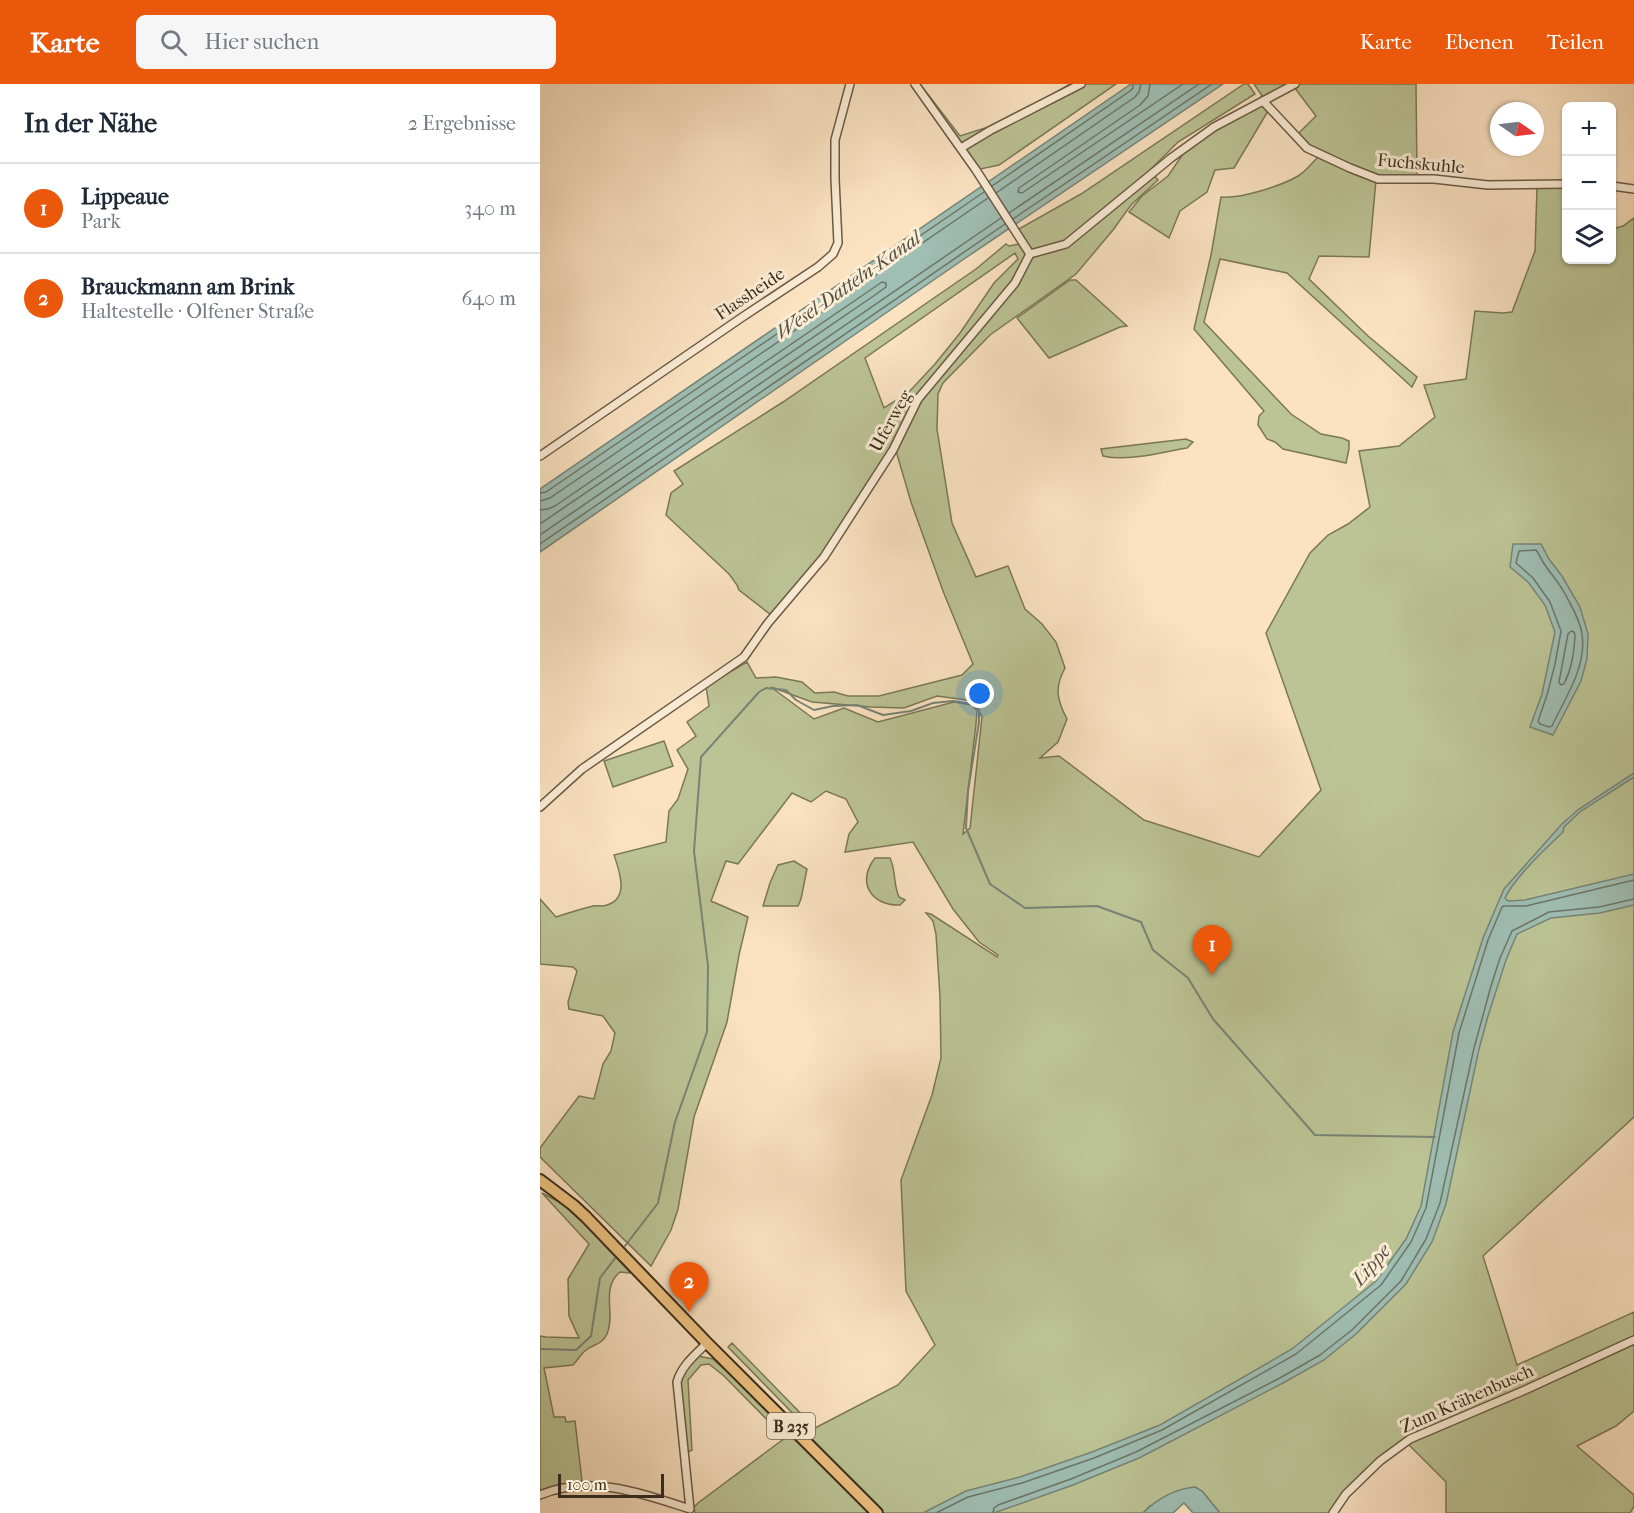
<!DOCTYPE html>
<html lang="de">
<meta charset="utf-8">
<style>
body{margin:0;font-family:"IM FELL French Canon",serif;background:#f6f6f7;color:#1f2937}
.controls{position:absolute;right:18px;top:18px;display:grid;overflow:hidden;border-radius:9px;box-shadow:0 2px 4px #0004}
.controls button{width:54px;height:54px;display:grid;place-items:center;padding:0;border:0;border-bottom:2px solid #e0e1e3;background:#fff;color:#1f2937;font:30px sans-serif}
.compass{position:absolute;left:950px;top:18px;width:54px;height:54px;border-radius:50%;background:#fff;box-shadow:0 2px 4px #0004;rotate:104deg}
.scale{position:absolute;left:18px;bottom:15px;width:106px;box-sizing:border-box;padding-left:6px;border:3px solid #3a2d1c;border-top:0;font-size:16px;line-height:21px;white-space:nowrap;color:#3a2d1c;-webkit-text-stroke:4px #fcedd7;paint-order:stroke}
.you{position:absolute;left:440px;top:610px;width:21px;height:21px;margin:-15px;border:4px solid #fff;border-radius:50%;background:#1a73e8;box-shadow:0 0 0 9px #1a73e833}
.badge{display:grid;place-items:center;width:39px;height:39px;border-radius:50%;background:#ea580c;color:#fff;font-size:20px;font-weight:700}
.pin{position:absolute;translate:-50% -50px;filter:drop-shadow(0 2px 3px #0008)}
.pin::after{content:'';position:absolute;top:32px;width:21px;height:18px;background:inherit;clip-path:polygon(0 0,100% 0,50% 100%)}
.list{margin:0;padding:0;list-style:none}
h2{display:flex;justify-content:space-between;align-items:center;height:78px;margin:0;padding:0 24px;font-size:26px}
h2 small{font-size:20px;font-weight:400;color:#747a83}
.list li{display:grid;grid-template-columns:39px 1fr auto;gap:18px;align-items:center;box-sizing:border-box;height:90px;padding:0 24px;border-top:2px solid #e0e1e3}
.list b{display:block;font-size:22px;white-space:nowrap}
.list p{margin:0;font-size:20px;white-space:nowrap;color:#747a83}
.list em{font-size:20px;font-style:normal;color:#747a83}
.icon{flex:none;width:33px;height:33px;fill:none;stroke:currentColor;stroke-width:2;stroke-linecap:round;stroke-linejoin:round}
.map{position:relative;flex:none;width:1094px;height:1429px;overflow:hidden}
header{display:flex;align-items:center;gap:36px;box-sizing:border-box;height:84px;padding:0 30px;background:#ea580c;color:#fff}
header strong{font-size:28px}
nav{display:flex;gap:33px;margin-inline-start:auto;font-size:21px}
.search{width:420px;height:54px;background:#f6f6f7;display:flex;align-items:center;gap:15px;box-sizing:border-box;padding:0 21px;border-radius:9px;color:#747a83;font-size:22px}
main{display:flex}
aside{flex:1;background:#fff}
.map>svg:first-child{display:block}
.green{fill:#bcc495;stroke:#7b7858;stroke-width:1.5;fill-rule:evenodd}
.water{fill:#9fbeb4;stroke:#778477;stroke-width:1.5}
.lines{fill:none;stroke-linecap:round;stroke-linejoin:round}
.shore{stroke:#6c7668;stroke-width:1.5}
.stream{stroke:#778477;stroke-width:2}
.minor-casing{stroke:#6a5a46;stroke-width:10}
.primary-casing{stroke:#3a2d1c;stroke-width:14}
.minor{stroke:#fcedd7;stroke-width:7}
.primary{stroke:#eec281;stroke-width:10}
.labels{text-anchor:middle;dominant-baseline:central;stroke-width:6;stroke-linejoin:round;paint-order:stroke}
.shield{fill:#fcedd7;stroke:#746754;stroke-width:1.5}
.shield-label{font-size:16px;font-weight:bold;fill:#3a2d1c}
.street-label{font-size:18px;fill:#3a2d1c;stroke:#fcedd7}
.water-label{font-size:20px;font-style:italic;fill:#535142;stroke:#fcedd7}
</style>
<header>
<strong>Karte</strong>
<div class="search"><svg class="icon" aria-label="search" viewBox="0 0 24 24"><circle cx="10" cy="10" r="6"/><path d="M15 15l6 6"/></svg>Hier suchen</div>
<nav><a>Karte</a><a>Ebenen</a><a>Teilen</a></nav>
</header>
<main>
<aside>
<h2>In der Nähe<small>2 Ergebnisse</small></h2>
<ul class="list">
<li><span class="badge">1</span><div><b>Lippeaue</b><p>Park</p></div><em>340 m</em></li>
<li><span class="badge">2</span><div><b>Brauckmann am Brink</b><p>Haltestelle · Olfener Straße</p></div><em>640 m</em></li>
</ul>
</aside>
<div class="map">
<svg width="1094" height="1429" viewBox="0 0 1094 1429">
<rect width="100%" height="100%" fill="#fbe3c2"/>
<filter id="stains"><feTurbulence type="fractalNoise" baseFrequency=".00333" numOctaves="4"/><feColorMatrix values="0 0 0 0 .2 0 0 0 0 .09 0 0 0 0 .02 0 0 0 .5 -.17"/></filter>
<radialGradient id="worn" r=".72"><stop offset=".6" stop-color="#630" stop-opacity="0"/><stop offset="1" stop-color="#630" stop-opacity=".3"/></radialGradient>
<g class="green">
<path d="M376 0H380L420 52 464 38 530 0H576L459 81 436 86Z"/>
<path d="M704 0H708L715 10 638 58 610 86 618 96 591 121 573 146 536 190 450 251 403 299 398 310 397 345 412 439 436 493 468 482 485 525 502 540 516 558 525 584C514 604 517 616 527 635L518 658 500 674 519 672 604 736 719 773 781 706 726 549 770 469 788 451 808 440 830 423 819 367 859 362 895 333 884 301 926 295 935 227 963 229 972 228 995 167 997 104H1026V176H1072V145L1083 142 1094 134V1033L943 1172 977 1281 1094 1228V1327L1076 1342 1037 1362 1094 1411V1422L1090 1429H906V1398L865 1357 798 1417H796L797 1419 791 1429H680L662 1407 610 1422 603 1429H155L154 1423 158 1419 245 1354 184 1292 169 1280 161 1281 148 1296 152 1366 146 1369 140 1300 147 1284 158 1272 173 1275 204 1303 251 1351 268 1345 188 1263 192 1259 275 1344 358 1301 395 1261 366 1207 361 1096 392 1011 401 974 400 913 396 850 393 837 386 829 391 830 457 873 458 871 439 858 413 825 373 758 305 768 309 750 318 738 306 715 286 707 271 718 252 709 198 780 186 777 171 817 208 833 199 871 187 938 154 1033 138 1125 131 1146 111 1182 0 1073V1064L39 1012 54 1015 63 980 71 967 75 949 63 932 29 925 28 918 37 887 33 883 0 880V815L16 833C28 829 41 825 53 822 58 821 62 823 67 821 90 814 79 786 74 771L126 758 129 727 138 715 148 685 137 666 156 652 147 638 169 622 166 602 207 578 216 594 236 593 262 598 275 609 294 608 308 612H339L422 591 433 580 403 507 371 418 354 360 282 473 231 531 199 506 197 501 189 490 126 431 131 409 143 400 134 387 243 318 436 185 466 160 469 162 479 160 486 170 482 180 494 173 477 146 541 110ZM475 169 478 175 454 199 420 249 395 280 368 309 344 324 325 274ZM231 603 272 618 331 623 364 624 397 612 434 617 442 633 430 744 423 750 436 640 437 627 432 621 414 618 338 638 304 624 274 635Z"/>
<path d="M714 0H749L723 13Z"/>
<path d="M760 0H876L877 93H838L769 62 757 51 776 32 754 3Z"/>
<path d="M722 21 728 27 694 84 675 86 667 108 640 127 629 154 589 128 602 112 628 92 645 67 675 44Z"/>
<path d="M778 73 836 96 829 173 779 172 769 195 828 252 877 293 872 303 747 189 680 175 664 238 751 330 781 350 802 354 809 357V365L806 379 743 365 735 358 727 355 718 341 719 332 724 327 654 245 671 171 681 113C700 115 741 102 758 92 765 88 772 79 778 73Z"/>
<path d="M530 196H536L587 242 580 243 509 274 477 234Z"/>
<path d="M646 355 653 358 647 364C622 368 588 378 563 372L561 365Z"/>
<path d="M124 657 133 682 73 703 64 677Z"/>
<path d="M335 774H350C356 786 353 800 359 813L365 816 360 821C331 822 316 798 335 774Z"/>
<path d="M254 777 267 785 261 815 258 822H223L230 799 238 781Z"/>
<path d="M2 1109 27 1122 91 1189 80 1188C60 1205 76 1229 67 1250 61 1262 54 1259 45 1267 41 1270 37 1277 33 1281L4 1284 14 1333H25L26 1338 35 1337 42 1397 17 1401 0 1407V1252L6 1253 39 1254 29 1232 28 1195 49 1160Z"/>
</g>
<g class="water">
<path d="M591 0H683L424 175 0 468V405Z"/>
<path d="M973 460H1001L1009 475 1022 492 1040 523 1048 550 1047 575 1041 597 1013 651 990 643 1002 610 1015 548 1005 521 988 498 970 483Z"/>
<path d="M1094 689V693L1041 727 1024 743 1023 748C1006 764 975 793 965 814L968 817 985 816 1094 790V821L1060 829 1011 834 977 850 966 876 948 932 939 965 906 1120 892 1158 866 1200 816 1250 784 1276 743 1299 599 1374 533 1401 454 1429H383L426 1407 480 1393 552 1368 620 1341 752 1265 836 1197 866 1155 881 1122 913 948 943 854 964 805 1021 741 1039 725Z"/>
<path d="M655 1403 662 1407 680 1429H653L644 1419 633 1429H603C618 1414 634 1405 655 1403Z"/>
</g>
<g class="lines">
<g class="shore">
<path d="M610 0 608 12 600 21 479 104 478 108 482 109 643 0"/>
<path d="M452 102 590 7 593 4V0"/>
<path d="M456 109 595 13 599 8 601 0"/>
<path d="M469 129 659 0"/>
<path d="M473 135 672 0"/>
<path d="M0 409 6 408 444 108"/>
<path d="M0 417 10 414 448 114"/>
<path d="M0 426 8 425 15 422 342 198 346 199V203L335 211 0 440"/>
<path d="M0 451 461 134"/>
<path d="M0 460 465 140"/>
<path d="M996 466C999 470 1000 473 1003 478 1009 488 1018 497 1024 508 1031 521 1040 536 1042 550 1047 583 1025 614 1012 642L1009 643 1000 640 998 637 1007 611 1015 580 1021 547 1010 518 993 494 976 479 979 467Z"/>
<path d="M1031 547 1034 548 1035 551C1034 569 1032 584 1024 600L1021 601 1019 598 1028 550Z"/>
<path d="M396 1429 428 1413 482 1399 554 1374 622 1346 756 1270 841 1201 871 1158 886 1124 919 949 948 856 962 823 964 822H986L1094 796"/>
<path d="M453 1429 454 1424 458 1421 531 1395 596 1368 740 1294 780 1271 812 1246 861 1197 886 1155 900 1119 934 964 951 902 960 874 972 847 1009 828 1059 823 1094 815"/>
</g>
<g class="stream">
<path d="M85 1162 118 1119 135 1038 167 948 168 882 154 767 161 673 219 608 226 604 246 606 256 616 274 626 293 622 317 621 343 631 371 627 393 619 413 617 433 620 439 626V638L428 707 426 744 450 800 485 824 557 822 601 838 613 866 648 894 673 935 775 1051 895 1053"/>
<path d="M0 1265 36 1266 51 1252 60 1194 76 1173"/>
</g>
<defs>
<g id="minor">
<path d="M375 0 436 86 490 170"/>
<path d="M723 17 767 64 810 84 838 95H894L948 101 1026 100"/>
<path d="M421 64 451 46 541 0"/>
<path d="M1072 102 1094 105"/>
<path d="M0 372 201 234 278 183 293 170 298 159 295 95V56L310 0"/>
<path d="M0 723 42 685 204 573 228 539 284 473 293 459 353 366 378 315 475 199 490 170 526 160 631 74 674 43 755 0"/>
<path d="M0 1411C50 1390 101 1409 150 1425L137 1298C142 1281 155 1271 167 1259"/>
<path d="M793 1429 806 1410 840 1377 870 1355 985 1306 1094 1256"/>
</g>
<path id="primary" d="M0 1096 33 1121 46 1133 167 1259 337 1429"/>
</defs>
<use href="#minor" class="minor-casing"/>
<use href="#primary" class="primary-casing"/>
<use href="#minor" class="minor"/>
<use href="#primary" class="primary"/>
</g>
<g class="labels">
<rect class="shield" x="227" y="1329" width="48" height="26" rx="4.5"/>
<g class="shield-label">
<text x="251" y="1342">B 235</text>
</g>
<g class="street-label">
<text transform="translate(881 80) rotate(5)">Fuchskuhle</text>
<text transform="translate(210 210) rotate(-34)">Flassheide</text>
<text transform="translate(351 337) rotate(-61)">Uferweg</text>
<text transform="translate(927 1315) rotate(-24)">Zum Krähenbusch</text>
</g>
<g class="water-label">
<text transform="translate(308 201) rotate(-35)">Wesel-Datteln-Kanal</text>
<text transform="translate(831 1181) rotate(-49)">Lippe</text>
</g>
</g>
<rect width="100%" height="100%" filter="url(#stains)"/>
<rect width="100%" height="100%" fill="url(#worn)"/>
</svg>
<div class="controls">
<button>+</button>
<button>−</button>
<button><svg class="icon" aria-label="layers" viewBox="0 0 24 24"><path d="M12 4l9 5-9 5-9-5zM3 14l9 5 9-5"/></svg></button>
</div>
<svg class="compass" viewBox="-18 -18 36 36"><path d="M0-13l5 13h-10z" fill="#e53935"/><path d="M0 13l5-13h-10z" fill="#747a83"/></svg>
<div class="scale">100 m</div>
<div class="you"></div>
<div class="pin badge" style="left:672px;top:891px">1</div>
<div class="pin badge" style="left:149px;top:1228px">2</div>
</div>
</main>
